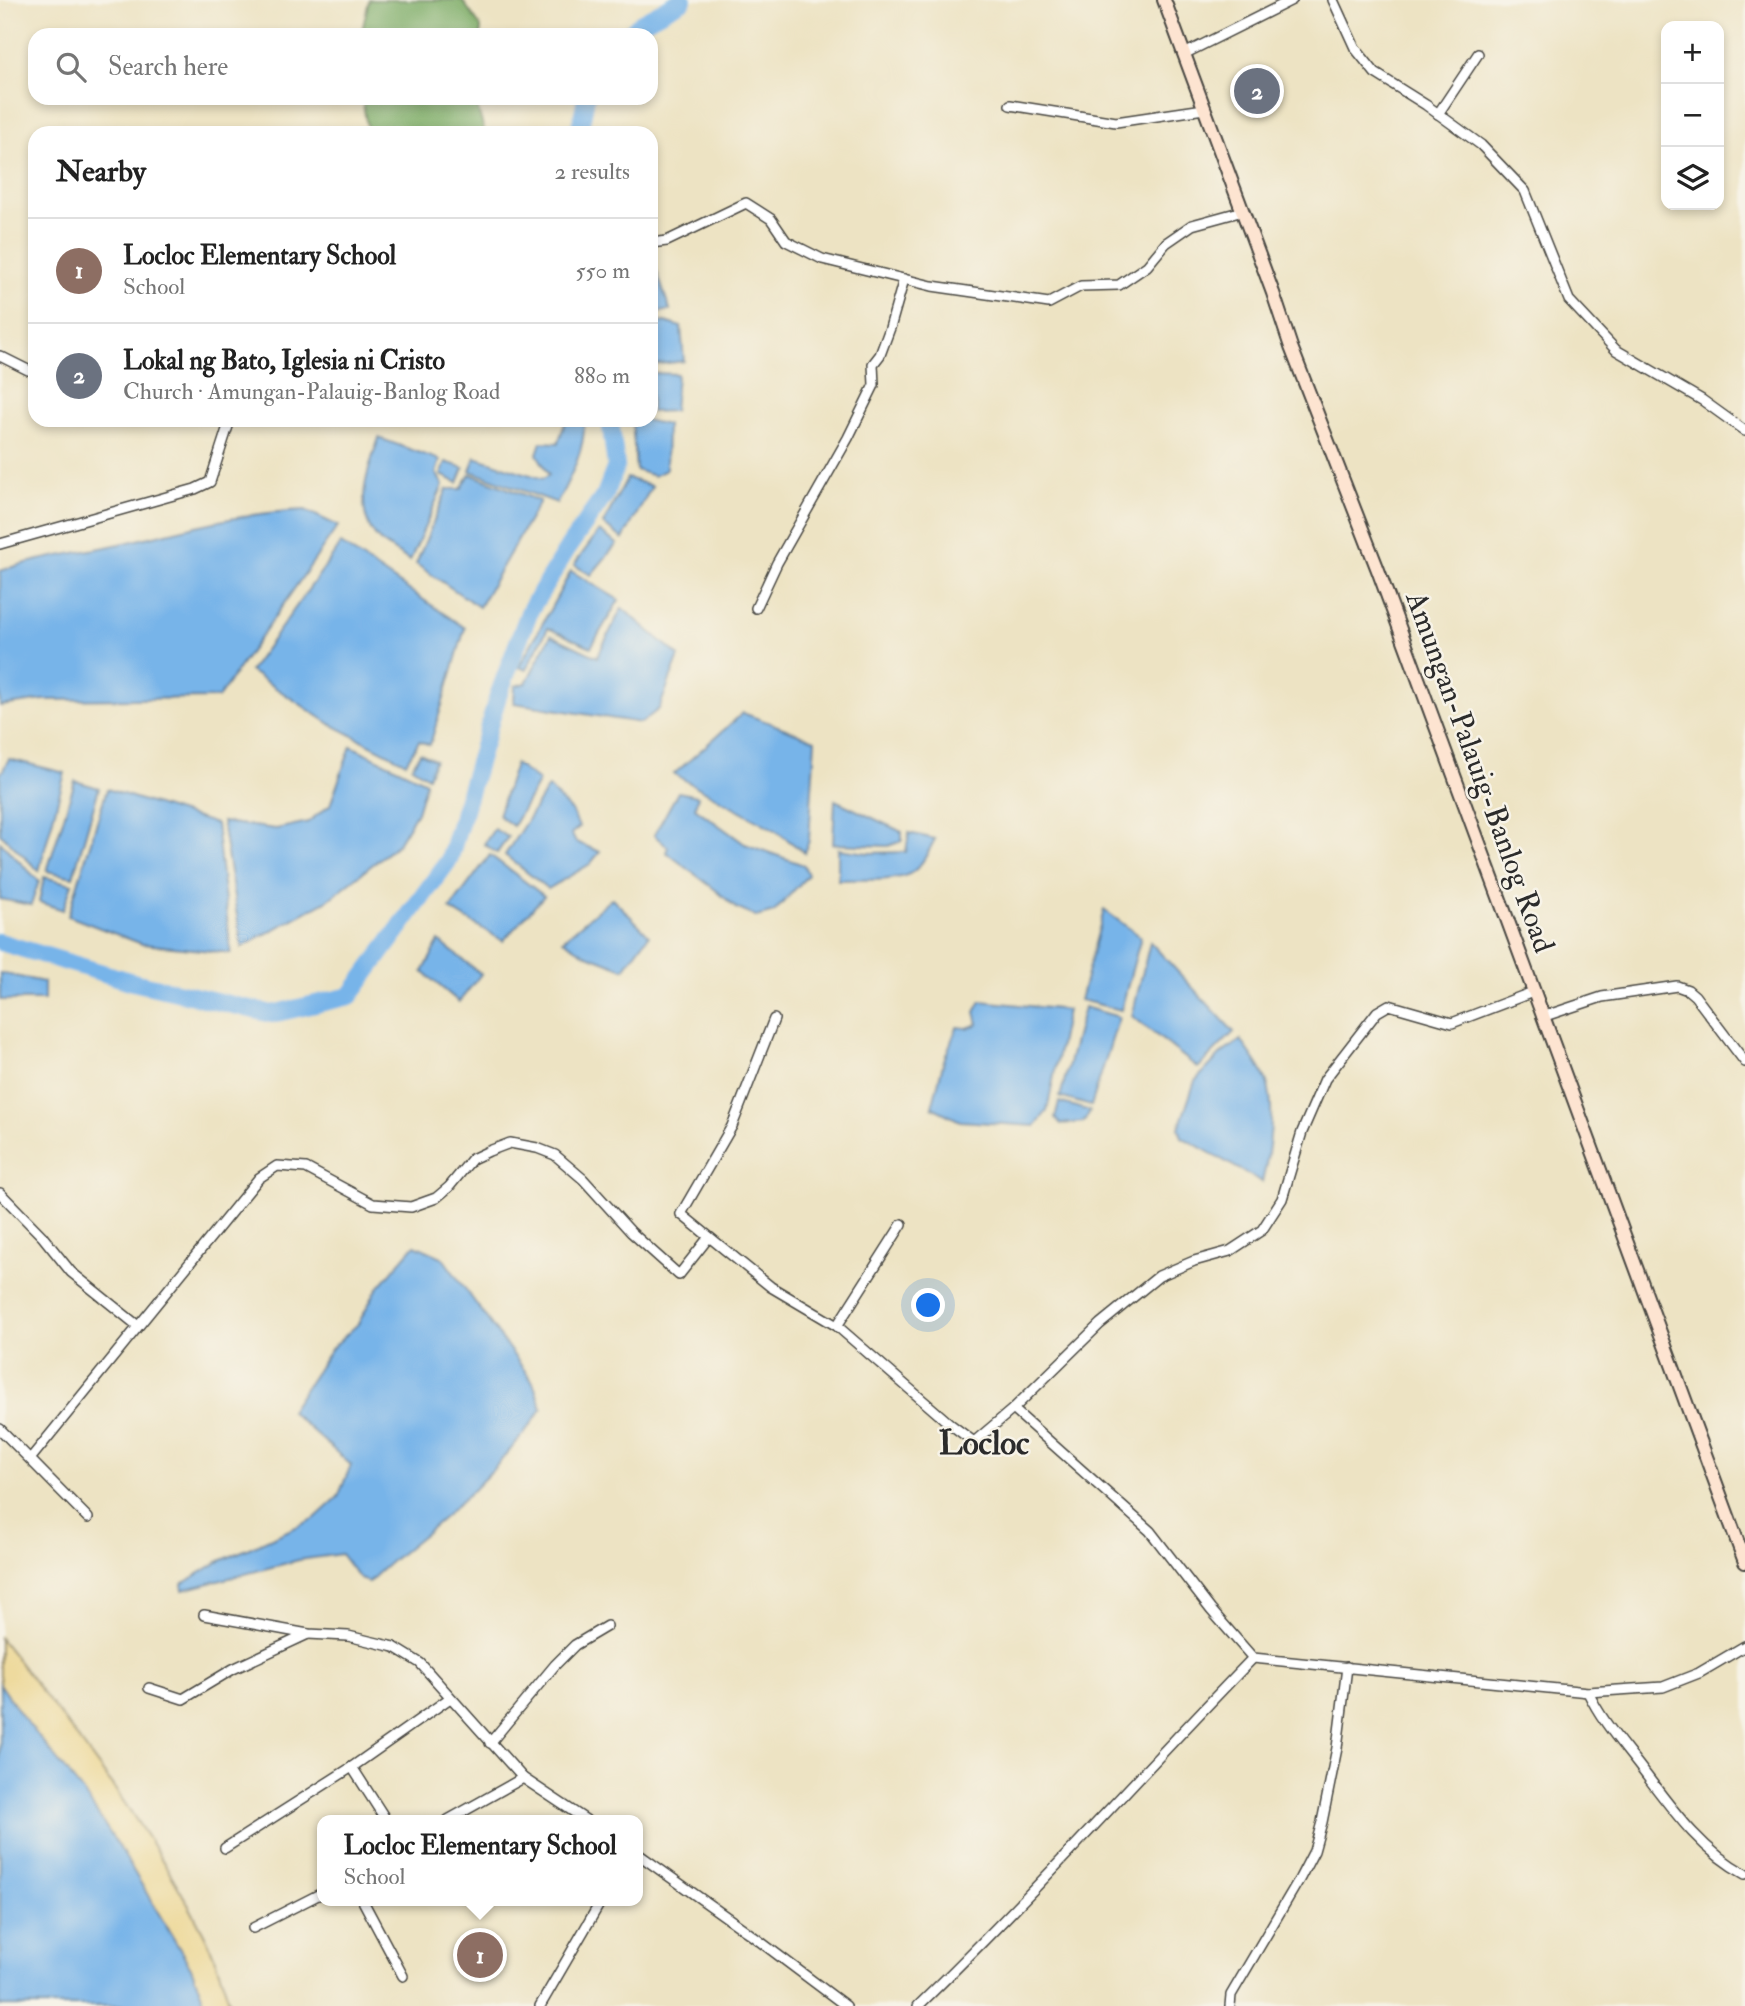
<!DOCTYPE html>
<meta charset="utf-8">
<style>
body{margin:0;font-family:"IM FELL Double Pica",serif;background:#f6f6f6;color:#222}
.controls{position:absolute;right:21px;top:21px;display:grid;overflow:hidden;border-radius:14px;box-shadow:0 4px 10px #0003}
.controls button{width:63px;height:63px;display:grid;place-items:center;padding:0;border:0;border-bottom:2px solid #e0e0e0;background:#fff;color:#222;font:35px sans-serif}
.you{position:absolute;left:929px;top:1306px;width:24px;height:24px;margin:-18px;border:5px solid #fff;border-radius:50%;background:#1a73e8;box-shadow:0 0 0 10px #1a73e833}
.badge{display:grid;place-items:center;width:46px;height:46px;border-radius:50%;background:#1f6fb2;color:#fff;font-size:23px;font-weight:700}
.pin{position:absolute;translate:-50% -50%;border:4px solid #fff;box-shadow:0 2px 7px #0006}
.popup{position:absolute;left:317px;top:1815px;width:326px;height:91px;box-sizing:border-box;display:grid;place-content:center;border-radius:14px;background:#fff;filter:drop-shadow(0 2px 5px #0005);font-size:23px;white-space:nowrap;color:#767676}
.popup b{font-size:26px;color:#222}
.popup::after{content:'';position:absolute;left:50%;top:100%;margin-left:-14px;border:14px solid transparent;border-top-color:#fff}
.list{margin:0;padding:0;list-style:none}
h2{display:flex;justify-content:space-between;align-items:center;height:91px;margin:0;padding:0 28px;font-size:30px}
h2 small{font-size:23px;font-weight:400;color:#767676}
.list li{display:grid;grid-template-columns:46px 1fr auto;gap:21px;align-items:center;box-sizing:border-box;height:105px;padding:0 28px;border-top:2px solid #e0e0e0}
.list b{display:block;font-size:26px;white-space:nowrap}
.list p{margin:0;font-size:23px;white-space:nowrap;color:#767676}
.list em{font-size:23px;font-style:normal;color:#767676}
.icon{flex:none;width:38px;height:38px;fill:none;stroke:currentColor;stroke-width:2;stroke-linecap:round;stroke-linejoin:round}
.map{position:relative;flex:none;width:1745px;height:2006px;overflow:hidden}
.search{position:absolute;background:#fff;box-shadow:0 4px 10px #0003;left:28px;top:28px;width:630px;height:77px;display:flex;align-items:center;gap:18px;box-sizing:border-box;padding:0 24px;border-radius:21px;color:#767676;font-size:26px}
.panel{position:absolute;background:#fff;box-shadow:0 4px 10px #0003;left:28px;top:126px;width:630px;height:301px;border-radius:21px}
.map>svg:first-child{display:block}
.forest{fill:#79aa64;stroke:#526a48;stroke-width:2}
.sand{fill:#eeda9e;stroke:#8c8264;stroke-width:2}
.water{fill:#77b4e9;stroke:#51708a;stroke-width:2}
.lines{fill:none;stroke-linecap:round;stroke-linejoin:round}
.river{stroke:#77b4e9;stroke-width:18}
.minor-casing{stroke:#484742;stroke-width:12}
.secondary-casing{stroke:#484742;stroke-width:16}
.minor{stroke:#fff;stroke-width:9}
.secondary{stroke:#fde4d1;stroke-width:12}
.labels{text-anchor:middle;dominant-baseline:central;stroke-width:5;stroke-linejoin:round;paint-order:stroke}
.street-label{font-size:30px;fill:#2b2b2b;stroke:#f7f3e8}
.quarter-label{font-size:33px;font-weight:bold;fill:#2b2b2b;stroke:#f7f3e8}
</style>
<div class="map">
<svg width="1745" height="2006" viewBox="0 0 1745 2006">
<rect width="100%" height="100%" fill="#f7f3e8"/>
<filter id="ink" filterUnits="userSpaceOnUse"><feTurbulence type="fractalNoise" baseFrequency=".0143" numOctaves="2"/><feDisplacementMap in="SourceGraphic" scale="14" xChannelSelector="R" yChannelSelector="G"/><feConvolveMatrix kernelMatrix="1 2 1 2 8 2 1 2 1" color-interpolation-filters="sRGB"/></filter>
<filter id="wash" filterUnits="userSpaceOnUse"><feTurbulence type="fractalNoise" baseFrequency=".00686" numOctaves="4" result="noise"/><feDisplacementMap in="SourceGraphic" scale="28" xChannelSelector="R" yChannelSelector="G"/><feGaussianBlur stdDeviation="1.57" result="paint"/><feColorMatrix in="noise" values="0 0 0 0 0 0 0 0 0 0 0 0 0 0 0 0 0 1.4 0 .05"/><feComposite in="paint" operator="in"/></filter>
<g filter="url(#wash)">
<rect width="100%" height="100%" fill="#ede3c3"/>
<g class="forest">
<path d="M369 0H462L481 27V35H361Z"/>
<path d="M362 98H478L477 106 485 133H368Z"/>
</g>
<path class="sand" d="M0 1638C75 1733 150 1828 205 1936 216 1958 223 1983 231 2006H206L191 1968 121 1850 85 1795 20 1713 0 1684Z"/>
<g class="water">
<path d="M651 264H654L670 310 651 314Z"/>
<path d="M665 322 681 327 684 361 651 365V324Z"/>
<path d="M651 373 677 374 674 411 651 412Z"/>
<path d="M566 420H584C586 449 570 478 557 503L470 471 475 457 543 479 549 475 537 454 541 442 558 443Z"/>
<path d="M632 420H645L667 425 666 470 654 476 636 470Z"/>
<path d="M379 438 440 460 436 473 443 485 410 561C400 554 387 547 378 539 352 511 368 469 379 438Z"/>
<path d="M446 462 464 468 458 483 441 475Z"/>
<path d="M470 474 540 501 479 607 416 564 447 489H461Z"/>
<path d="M627 478 652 486 623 539 603 524Z"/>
<path d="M305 510 338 526 218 698 44 700 0 706V571C40 557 80 553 120 544 181 530 243 512 305 510Z"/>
<path d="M599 531 617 544 591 575 574 565Z"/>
<path d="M341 544 465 628 430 745 419 741 406 763 330 724 250 671Z"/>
<path d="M571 571 619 600 591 647 548 628 526 670 519 667Z"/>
<path d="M622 608 679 656 659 709 641 723 514 703 515 686 526 683 551 635 597 657Z"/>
<path d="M743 713 815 740 809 840 805 853 775 830 674 774Z"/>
<path d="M351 746 426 782 417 812 397 845 328 900 242 947 222 822 276 829 308 822 330 805Z"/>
<path d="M420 753 435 760 428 777 412 767Z"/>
<path d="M9 759 65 773 39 871 0 833V775Z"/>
<path d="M515 764 539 781 513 826 498 815Z"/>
<path d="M75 781 99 788 73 877 47 871Z"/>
<path d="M548 787 572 812 579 827 571 834 576 842 600 852 590 864 548 889 505 855Z"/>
<path d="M107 789 216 824 231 953 142 944 68 916Z"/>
<path d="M678 792 698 796 695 808 745 844 804 865 808 875 774 912 756 917 736 908 717 891 666 852 668 847 654 835Z"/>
<path d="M835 800 902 832V841L888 846 833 844Z"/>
<path d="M494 829 508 837 497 853 484 844Z"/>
<path d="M909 833 935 839C929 850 924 863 914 871 900 883 857 879 838 880V849L868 853 906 852Z"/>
<path d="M0 842 39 881 31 905 0 899Z"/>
<path d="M490 855 544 896 503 941 450 909Z"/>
<path d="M44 877 72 884 63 910 39 902Z"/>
<path d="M612 898 649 935 624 969 585 954 563 940Z"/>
<path d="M1104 910 1141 937 1121 1010 1080 1000Z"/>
<path d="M439 941 481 974 459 1002 423 972Z"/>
<path d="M1150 942 1234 1032 1198 1068 1132 1016Z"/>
<path d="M0 973 44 982V1000H0Z"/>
<path d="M981 1001 1067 1010 1047 1111 1035 1126 960 1121 932 1107 944 1060 957 1027 967 1028 978 1024 975 1012Z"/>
<path d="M1084 1007 1119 1017 1091 1106 1060 1097Z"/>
<path d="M1241 1040C1249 1052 1260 1065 1265 1078 1277 1102 1269 1156 1262 1182L1182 1137 1179 1128 1195 1081 1221 1054Z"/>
<path d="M1059 1102 1090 1111 1084 1122 1061 1124 1055 1118Z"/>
<path d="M415 1245 442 1257 533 1382 542 1409C516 1446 485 1480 452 1510 425 1535 395 1556 369 1582L360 1579 341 1554 299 1560 183 1590 182 1584 218 1562 314 1519 338 1497 351 1465 290 1411 332 1348 358 1324 377 1289Z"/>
<path d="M0 1684 20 1713 85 1795 121 1850 191 1968 206 2006H0Z"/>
</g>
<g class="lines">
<g class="river">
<path d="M628 35 640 23 683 0"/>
<path d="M579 133 586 98"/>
<path d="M0 942 133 982 272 1014 350 996 449 860 498 696 530 610 569 546 605 495 616 466 610 420"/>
</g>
</g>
</g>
<g filter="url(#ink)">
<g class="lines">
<defs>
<g id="minor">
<path d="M1333 0 1355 48 1375 73 1426 105 1481 145 1525 191 1569 300 1616 350 1702 400 1745 431"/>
<path d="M1184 54 1292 0"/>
<path d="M1010 105 1116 122 1204 109"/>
<path d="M1438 114 1478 54"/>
<path d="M651 243 667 241 746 203 771 219 786 241 822 259 932 286 1049 303 1081 286 1119 285 1147 266 1166 243 1192 225 1243 211"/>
<path d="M0 356 28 370 35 371"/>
<path d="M0 544 195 489 210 482 230 420"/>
<path d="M756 608 777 563 848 438 874 385 873 364 880 355 890 328 904 279"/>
<path d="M1533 992 1452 1023 1389 1005 1377 1012 1325 1079 1302 1132 1282 1199 1262 1230 1230 1251 1194 1261 1159 1276 1100 1324 1013 1409 1150 1531 1211 1610 1253 1658 1588 1692 1663 1687 1699 1673 1745 1646"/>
<path d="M1542 1017 1602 997 1677 986 1688 990 1695 996 1745 1062"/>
<path d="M774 1019 732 1126 681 1214 771 1287 837 1326 950 1424 974 1442 1013 1409"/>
<path d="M0 1193 42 1236 71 1272 138 1326"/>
<path d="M837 1326 902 1224"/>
<path d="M0 1429 88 1518"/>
<path d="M31 1458 259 1178 277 1166 306 1168 373 1204 411 1207 436 1198 449 1187 472 1159 489 1151 510 1143 537 1148 555 1155 583 1179 631 1232 679 1275 709 1237"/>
<path d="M204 1615 308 1634 348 1636 394 1647 420 1663 523 1778"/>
<path d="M149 1688 183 1699 233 1669 308 1634"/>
<path d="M1588 1692C1600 1718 1619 1740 1637 1763 1668 1803 1699 1850 1745 1874"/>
<path d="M490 1743 555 1665 575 1645 607 1626"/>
<path d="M352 1767 386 1820"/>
<path d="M448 1820 523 1778 586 1820"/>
<path d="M225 1848 352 1767 450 1698"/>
<path d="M638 1854 746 1931 846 2006"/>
<path d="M363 1901 403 1976"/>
<path d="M253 1928 322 1893"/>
<path d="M540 2006 601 1901"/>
<path d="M918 2006C1034 1894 1141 1773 1253 1658"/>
<path d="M1230 2006 1231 1995 1300 1878 1314 1851 1322 1822 1337 1748 1347 1667"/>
</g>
<path id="secondary" d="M1164 0 1273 293 1291 347 1378 570 1745 1562"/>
</defs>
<use href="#minor" class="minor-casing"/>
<use href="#secondary" class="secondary-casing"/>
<use href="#minor" class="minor"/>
<use href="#secondary" class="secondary"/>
</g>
</g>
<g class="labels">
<g class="street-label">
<text transform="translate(1480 772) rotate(70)">Amungan-Palauig-Banlog Road</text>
</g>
<g class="quarter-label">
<text x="984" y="1443">Locloc</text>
</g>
</g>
</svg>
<div class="controls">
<button>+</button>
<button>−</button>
<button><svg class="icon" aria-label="layers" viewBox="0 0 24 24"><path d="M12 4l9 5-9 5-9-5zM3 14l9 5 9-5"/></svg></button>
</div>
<div class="you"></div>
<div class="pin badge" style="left:480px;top:1955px;background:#8d6e63">1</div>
<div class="popup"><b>Locloc Elementary School</b>School</div>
<div class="pin badge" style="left:1257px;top:91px;background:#6b7280">2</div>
<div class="search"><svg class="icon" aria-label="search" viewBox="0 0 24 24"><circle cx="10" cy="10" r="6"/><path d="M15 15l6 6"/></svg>Search here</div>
<section class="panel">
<h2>Nearby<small>2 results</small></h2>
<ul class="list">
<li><span class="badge" style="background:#8d6e63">1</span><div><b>Locloc Elementary School</b><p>School</p></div><em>550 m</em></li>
<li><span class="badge" style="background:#6b7280">2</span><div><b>Lokal ng Bato, Iglesia ni Cristo</b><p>Church · Amungan-Palauig-Banlog Road</p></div><em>880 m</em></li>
</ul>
</section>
</div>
